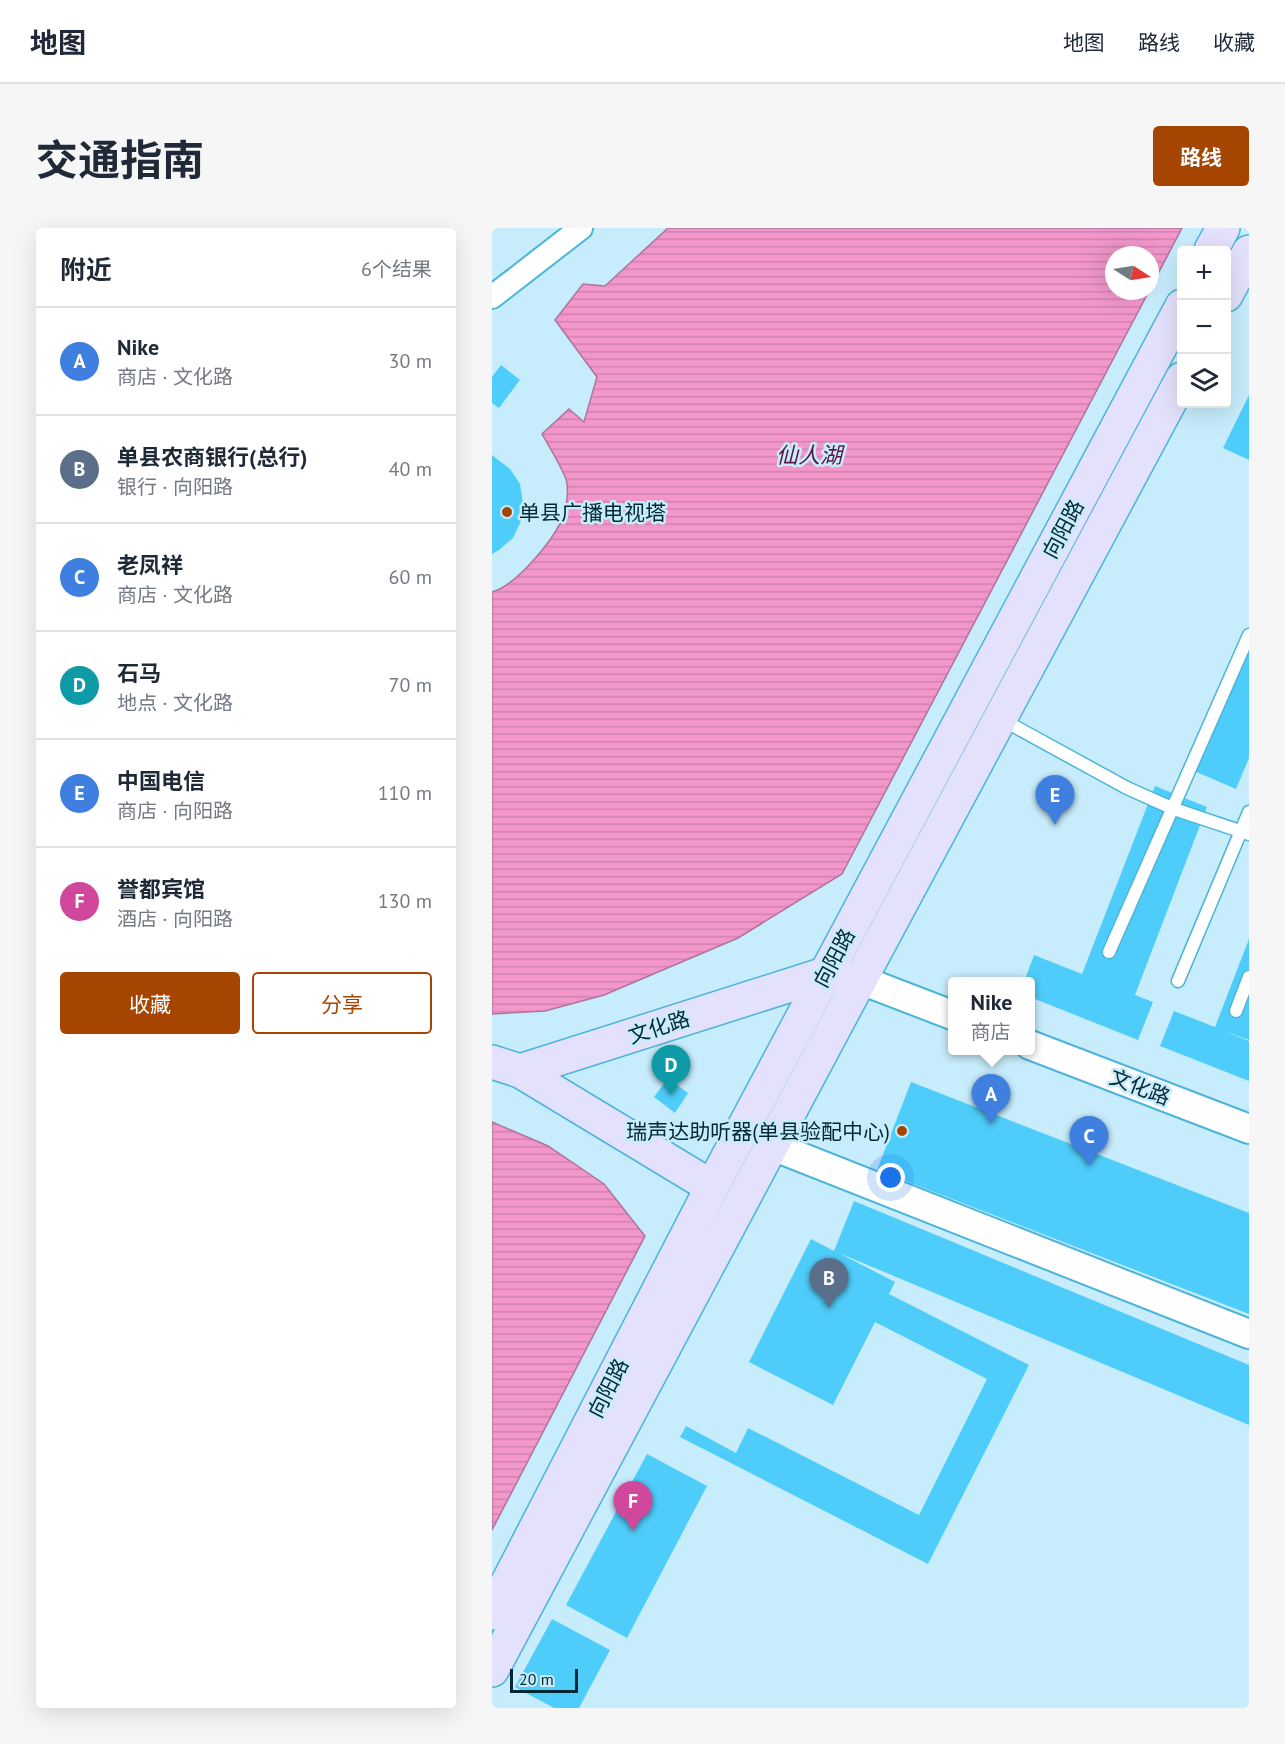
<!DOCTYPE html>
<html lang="zh">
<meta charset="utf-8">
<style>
body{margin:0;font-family:"PT Sans","Noto Sans SC",sans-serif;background:#f6f6f7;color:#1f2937}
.controls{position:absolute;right:18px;top:18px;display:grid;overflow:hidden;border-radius:6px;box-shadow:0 6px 24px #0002}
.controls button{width:54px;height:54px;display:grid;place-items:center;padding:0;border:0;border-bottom:2px solid #e0e1e3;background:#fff;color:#1f2937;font:30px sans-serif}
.compass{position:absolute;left:613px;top:18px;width:54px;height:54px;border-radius:50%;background:#fff;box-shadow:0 6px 24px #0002;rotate:102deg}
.scale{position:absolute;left:18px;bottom:15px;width:68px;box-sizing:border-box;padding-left:6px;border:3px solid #052733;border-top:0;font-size:16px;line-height:21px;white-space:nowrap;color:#052733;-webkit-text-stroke:4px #c7ecfb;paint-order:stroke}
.you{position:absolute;left:399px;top:950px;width:21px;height:21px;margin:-15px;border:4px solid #fff;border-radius:50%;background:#1a73e8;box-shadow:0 0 0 9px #1a73e833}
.badge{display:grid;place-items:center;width:39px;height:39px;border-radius:50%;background:#a64502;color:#fff;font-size:20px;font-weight:700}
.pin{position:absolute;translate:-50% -50px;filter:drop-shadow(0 2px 3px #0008)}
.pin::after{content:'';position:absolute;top:32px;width:21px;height:18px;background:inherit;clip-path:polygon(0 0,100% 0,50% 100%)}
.popup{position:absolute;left:456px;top:749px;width:87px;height:78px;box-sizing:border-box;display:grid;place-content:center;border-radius:6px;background:#fff;filter:drop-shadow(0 2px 4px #0005);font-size:20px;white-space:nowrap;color:#747a83}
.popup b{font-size:22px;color:#1f2937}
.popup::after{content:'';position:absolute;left:50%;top:100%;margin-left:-12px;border:12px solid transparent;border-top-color:#fff}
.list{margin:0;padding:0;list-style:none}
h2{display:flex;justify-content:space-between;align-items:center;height:78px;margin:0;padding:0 24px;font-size:26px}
h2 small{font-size:20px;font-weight:400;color:#747a83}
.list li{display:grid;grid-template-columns:39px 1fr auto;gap:18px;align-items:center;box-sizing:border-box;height:108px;padding:0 24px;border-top:2px solid #e0e1e3}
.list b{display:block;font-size:22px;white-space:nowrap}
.list p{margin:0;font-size:20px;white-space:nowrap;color:#747a83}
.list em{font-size:20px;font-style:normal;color:#747a83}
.actions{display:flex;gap:12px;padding:18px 24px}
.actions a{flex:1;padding:14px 0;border:2px solid #a64502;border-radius:6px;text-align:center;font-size:21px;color:#a64502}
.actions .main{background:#a64502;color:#fff}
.icon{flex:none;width:33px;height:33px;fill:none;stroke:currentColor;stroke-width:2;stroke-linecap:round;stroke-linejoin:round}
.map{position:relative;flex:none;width:757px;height:1480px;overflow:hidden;border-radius:6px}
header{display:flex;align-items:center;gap:36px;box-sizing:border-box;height:84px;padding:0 30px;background:#fff;border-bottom:2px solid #e0e1e3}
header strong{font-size:28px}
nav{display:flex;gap:33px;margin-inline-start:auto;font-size:21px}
.intro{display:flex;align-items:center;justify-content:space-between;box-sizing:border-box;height:144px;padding:0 36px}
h1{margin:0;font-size:42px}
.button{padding:15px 27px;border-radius:6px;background:#a64502;color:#fff;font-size:21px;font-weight:700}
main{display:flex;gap:36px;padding:0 36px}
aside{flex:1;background:#fff;border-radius:6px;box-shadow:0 6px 24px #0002}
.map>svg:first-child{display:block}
.water{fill:url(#water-rules);stroke:#ac759d;stroke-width:1.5}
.building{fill:#4fcdfa}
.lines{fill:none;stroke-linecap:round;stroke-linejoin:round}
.service-casing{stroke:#4bb4da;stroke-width:15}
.minor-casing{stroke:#4bb4da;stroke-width:26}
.tertiary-casing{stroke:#4bb4da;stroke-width:32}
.secondary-casing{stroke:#4bb4da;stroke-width:36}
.service{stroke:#fff;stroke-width:12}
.minor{stroke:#fff;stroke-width:22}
.tertiary{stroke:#fff;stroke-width:28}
.secondary{stroke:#e3e1fb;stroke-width:33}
.poi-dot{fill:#a64502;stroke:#c7ecfb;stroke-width:2}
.labels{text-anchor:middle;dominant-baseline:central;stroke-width:5;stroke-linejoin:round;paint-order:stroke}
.poi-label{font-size:21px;fill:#052733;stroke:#c7ecfb;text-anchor:start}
.street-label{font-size:21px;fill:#052733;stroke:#c7ecfb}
.water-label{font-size:22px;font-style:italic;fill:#5c1743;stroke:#c7ecfb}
</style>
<header>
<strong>地图</strong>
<nav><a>地图</a><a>路线</a><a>收藏</a></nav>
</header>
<div class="intro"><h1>交通指南</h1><a class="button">路线</a></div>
<main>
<aside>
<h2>附近<small>6个结果</small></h2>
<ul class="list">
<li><span class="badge" style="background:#3f7fe0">A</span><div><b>Nike</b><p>商店 · 文化路</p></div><em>30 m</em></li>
<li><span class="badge" style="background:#5c6f8a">B</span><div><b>单县农商银行(总行)</b><p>银行 · 向阳路</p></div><em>40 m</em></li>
<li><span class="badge" style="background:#3f7fe0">C</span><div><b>老凤祥</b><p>商店 · 文化路</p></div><em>60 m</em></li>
<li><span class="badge" style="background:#0f9aa8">D</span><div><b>石马</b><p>地点 · 文化路</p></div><em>70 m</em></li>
<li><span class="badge" style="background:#3f7fe0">E</span><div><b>中国电信</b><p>商店 · 向阳路</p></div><em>110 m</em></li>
<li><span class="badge" style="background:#d1479c">F</span><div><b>誉都宾馆</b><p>酒店 · 向阳路</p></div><em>130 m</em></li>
</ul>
<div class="actions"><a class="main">收藏</a><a>分享</a></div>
</aside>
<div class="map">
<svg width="757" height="1480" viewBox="0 0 757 1480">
<defs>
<pattern id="water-rules" width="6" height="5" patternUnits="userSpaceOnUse" patternTransform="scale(1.5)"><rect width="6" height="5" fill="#f397cb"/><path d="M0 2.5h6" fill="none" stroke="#cf82af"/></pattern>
</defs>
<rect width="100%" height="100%" fill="#c7ecfb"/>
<g class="water">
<path d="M176 0H690L658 61V27H622V63H657L350 646 246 710 112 767 53 783 0 786V364C25 357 66 308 73 283 75 276 76 263 75 255 73 244 56 217 50 206L77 181 92 194 105 149 63 92 91 56 113 58Z"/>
<path d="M0 894 56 918 112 956 153 1008 0 1302Z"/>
</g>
<g class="building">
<path d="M9 137 28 152 7 180 0 175V149Z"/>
<path d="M757 167V232L731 220Z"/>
<path d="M0 227 18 241 28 256 31 275 29 293 21 310 7 322 0 326Z"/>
<path d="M757 410V530L744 561 700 542Z"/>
<path d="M663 558 715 579 643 767 661 774 646 812 538 769V754H532L542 727 590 746Z"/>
<path d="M757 711V812L729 802 757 813V853L668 818 682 783 723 799Z"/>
<path d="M176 850 196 865 183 885 162 869Z"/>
<path d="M419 854 757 985V1086L385 942Z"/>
<path d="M362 973 757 1137V1197L347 1025 403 1054 397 1066 537 1137 436 1336 188 1209 194 1198 244 1225 256 1200 427 1287 495 1151 383 1094 341 1177 257 1134 319 1011 342 1023Z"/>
<path d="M155 1226 215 1258 135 1410 74 1377Z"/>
<path d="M60 1391 118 1422 87 1480H62L23 1459Z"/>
</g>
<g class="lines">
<defs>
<g id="service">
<path d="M509 491 635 560 682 581 757 606"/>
<path d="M617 724 757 407"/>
<path d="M686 753 757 584"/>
<path d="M744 783 757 749"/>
</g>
<path id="minor" d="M0 69 89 0"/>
<g id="tertiary">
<path d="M347 748 369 752 460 787"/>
<path d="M538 817 757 901"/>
<path d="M278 917 757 1106"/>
</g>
<g id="secondary">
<path d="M719 22 731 0"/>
<path d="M734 67 757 24"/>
<path d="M0 834 28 843 220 959"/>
<path d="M28 843 333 746"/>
<path d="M0 1385 220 959 690 78"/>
<path d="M0 1442C228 1011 460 581 690 151"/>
</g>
</defs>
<use href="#service" class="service-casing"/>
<use href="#minor" class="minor-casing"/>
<use href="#tertiary" class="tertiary-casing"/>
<use href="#secondary" class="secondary-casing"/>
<use href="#service" class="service"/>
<use href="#minor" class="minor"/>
<use href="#tertiary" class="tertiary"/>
<use href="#secondary" class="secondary"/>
</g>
<g class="poi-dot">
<circle cx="15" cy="284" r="6"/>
<circle cx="410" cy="903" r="6"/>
</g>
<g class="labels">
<g class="poi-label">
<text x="27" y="284">单县广播电视塔</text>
<text x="398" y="903" text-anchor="end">瑞声达助听器(单县验配中心)</text>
</g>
<g class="street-label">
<text transform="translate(571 301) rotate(-62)">向阳路</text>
<text transform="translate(342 730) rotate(-62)">向阳路</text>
<text transform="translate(167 799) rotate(-18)">文化路</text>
<text transform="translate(648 859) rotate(21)">文化路</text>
<text transform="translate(116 1160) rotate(-63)">向阳路</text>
</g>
<g class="water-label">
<text x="317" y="227">仙人湖</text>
</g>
</g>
</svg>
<div class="controls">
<button>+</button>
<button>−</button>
<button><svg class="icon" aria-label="layers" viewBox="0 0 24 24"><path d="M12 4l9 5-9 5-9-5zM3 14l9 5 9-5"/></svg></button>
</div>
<svg class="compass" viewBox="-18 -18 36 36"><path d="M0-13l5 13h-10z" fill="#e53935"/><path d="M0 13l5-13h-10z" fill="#747a83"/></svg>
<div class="scale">20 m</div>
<div class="you"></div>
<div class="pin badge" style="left:499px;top:896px;background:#3f7fe0">A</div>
<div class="popup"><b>Nike</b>商店</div>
<div class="pin badge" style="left:337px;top:1080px;background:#5c6f8a">B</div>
<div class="pin badge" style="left:597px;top:938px;background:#3f7fe0">C</div>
<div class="pin badge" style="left:179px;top:867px;background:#0f9aa8">D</div>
<div class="pin badge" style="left:563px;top:597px;background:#3f7fe0">E</div>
<div class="pin badge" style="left:141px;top:1303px;background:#d1479c">F</div>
</div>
</main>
